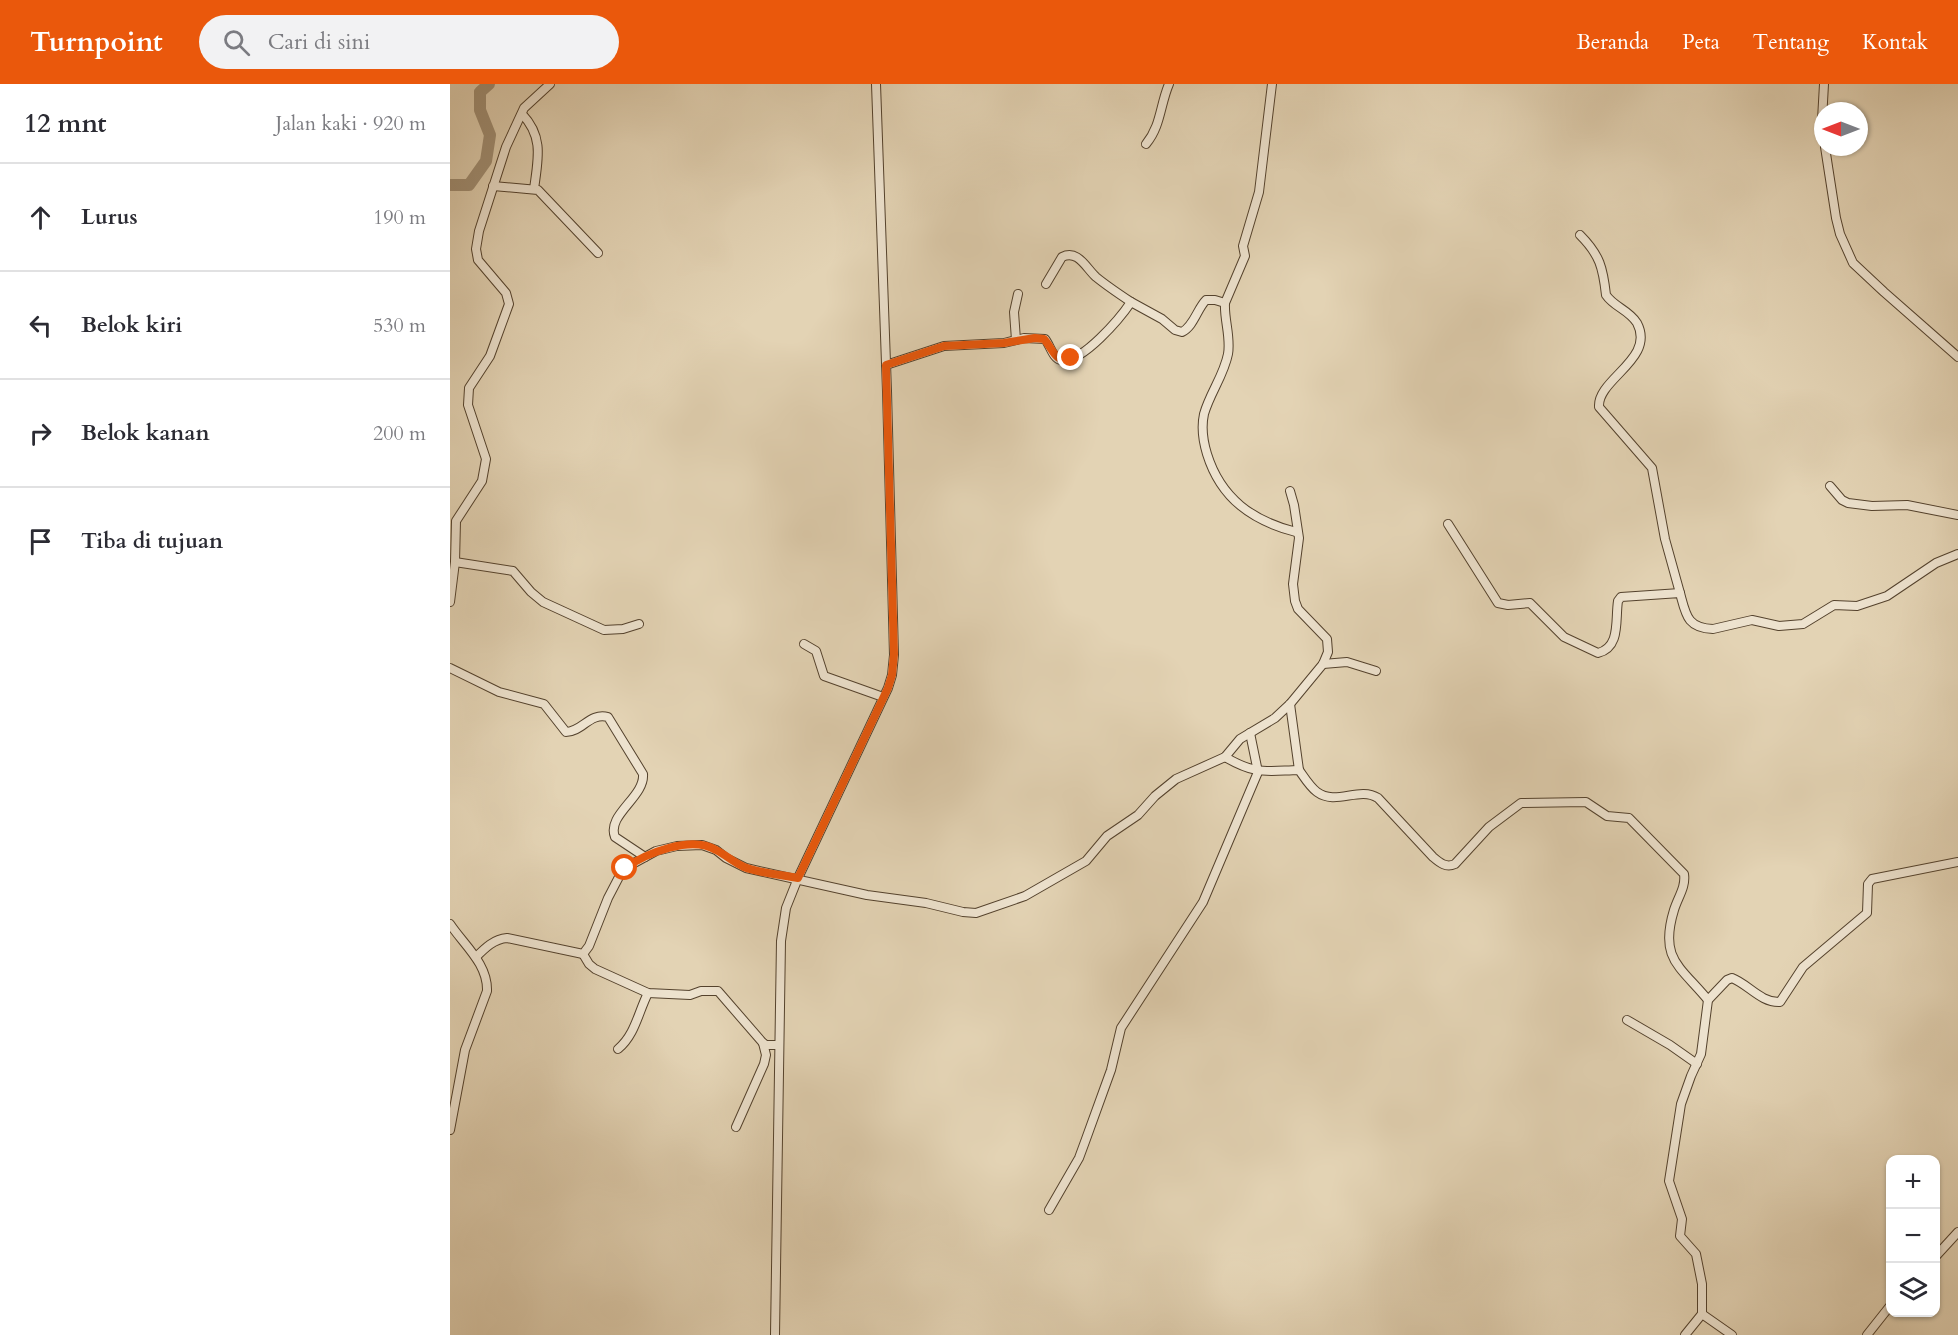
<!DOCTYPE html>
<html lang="id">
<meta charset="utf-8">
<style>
body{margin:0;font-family:Cardo,serif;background:#f2f2f3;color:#2b2b33}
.controls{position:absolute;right:18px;bottom:18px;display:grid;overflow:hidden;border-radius:12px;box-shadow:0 2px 4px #0004}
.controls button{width:54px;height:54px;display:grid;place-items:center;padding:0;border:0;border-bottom:2px solid #e1e1e2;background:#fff;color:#2b2b33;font:30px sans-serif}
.compass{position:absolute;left:1364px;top:18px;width:54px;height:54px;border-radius:50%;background:#fff;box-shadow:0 2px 4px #0004;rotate:270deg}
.stop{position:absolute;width:18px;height:18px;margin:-14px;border:4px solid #ea580c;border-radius:50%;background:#fff}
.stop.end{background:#ea580c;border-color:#fff;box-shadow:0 2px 6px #0008}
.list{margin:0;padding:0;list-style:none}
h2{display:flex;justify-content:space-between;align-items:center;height:78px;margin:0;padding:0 24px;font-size:26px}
h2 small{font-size:20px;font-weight:400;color:#7c7c81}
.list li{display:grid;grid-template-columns:39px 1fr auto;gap:18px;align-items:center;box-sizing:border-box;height:108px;padding:0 24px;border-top:2px solid #e1e1e2}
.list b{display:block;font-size:22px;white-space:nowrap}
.list em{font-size:20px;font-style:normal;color:#7c7c81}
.icon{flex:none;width:33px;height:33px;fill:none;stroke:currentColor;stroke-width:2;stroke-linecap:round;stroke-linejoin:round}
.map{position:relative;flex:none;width:1508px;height:1251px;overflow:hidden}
header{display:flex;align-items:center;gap:36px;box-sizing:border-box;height:84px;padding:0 30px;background:#ea580c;color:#fff}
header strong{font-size:28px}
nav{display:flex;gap:33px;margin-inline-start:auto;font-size:21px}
.search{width:420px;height:54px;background:#f2f2f3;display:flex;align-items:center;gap:15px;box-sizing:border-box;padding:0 21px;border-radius:33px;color:#7c7c81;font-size:22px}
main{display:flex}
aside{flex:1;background:#fff}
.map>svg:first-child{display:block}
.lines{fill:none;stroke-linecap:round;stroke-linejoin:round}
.river{stroke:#a29177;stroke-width:12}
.minor-casing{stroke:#54422d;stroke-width:10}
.minor{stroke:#ede2ce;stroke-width:8}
.route{stroke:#ea580c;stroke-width:8}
</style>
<header>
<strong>Turnpoint</strong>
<div class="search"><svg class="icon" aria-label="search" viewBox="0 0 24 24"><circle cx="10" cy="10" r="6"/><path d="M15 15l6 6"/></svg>Cari di sini</div>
<nav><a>Beranda</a><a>Peta</a><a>Tentang</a><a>Kontak</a></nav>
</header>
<main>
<aside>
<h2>12 mnt<small>Jalan kaki · 920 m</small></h2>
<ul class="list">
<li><svg class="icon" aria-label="ahead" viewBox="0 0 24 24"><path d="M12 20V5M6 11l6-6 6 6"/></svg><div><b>Lurus</b></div><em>190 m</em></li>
<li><svg class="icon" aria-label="left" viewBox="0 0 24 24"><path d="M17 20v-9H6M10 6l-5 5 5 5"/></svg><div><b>Belok kiri</b></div><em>530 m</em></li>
<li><svg class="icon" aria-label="right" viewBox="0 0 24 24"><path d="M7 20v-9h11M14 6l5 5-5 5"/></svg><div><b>Belok kanan</b></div><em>200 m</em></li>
<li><svg class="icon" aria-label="arrive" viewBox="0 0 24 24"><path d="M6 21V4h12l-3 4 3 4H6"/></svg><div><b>Tiba di tujuan</b></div></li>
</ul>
</aside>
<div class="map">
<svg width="1508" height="1251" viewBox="0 0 1508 1251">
<rect width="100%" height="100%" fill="#e3d3b4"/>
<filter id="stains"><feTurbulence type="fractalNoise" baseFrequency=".00333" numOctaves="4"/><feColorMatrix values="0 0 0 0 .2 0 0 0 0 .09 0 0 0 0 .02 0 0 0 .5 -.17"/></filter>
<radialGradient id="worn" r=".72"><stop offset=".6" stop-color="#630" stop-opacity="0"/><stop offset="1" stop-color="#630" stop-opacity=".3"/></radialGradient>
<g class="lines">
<path class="river" d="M0 101H19L36 77 40 51 30 26V8L39 0"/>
<defs>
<g id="minor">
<path d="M72 30C94 53 88 75 84 105"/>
<path d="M1373 49 1372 36 1374 0"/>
<path d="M696 60C711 42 710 21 719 0"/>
<path d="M1375 63 1386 134 1390 150 1403 179 1434 208 1508 273"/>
<path d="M43 102 88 106 148 169"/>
<path d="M1130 151C1150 171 1153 184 1156 211 1164 223 1179 226 1187 239 1206 275 1147 295 1149 323L1202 384 1215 455 1230 509"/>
<path d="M596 200 612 173C628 165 636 184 646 193 657 202 669 210 681 218"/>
<path d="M775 219C774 236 781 253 778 270 774 291 760 309 754 330 751 344 753 357 757 370 771 415 803 437 846 448"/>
<path d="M566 256 564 228 568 210"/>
<path d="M436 281 494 262 554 259 574 254 595 255C600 261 603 275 611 276 632 280 671 233 681 218L712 235 725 246 732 248C744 242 747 225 756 216H765L775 219 795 172 793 162 809 108 822 0"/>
<path d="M1380 402 1392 416 1398 419 1422 422 1457 421 1508 431"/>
<path d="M998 440 1048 519 1058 521 1080 519 1114 553 1148 569C1171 563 1165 536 1168 517L1171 513 1230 509C1236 531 1237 544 1263 545L1302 536 1329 542 1353 540 1384 521 1407 522 1437 512 1486 479 1508 470"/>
<path d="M5 478 63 487 81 508 93 518 154 546 173 545 189 540"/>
<path d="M0 518 5 478 6 437 32 397 36 375 18 321 19 304 40 272 59 220 56 209 28 176 26 165 29 147 56 63 74 24 100 0"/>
<path d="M354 560 366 567 374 592 433 613"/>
<path d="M873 580 897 578 926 587"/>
<path d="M0 584 49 608 94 620 116 648C132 648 140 628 158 633L193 690C195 713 156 731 165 753L195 773"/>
<path d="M840 620 849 686"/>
<path d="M775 673C806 691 815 687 849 686 854 693 860 703 867 708 886 722 909 702 928 714L983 773C990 779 996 784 1005 780L1039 743 1071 719 1136 718 1157 732 1179 734 1234 790C1236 803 1228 813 1224 826 1209 875 1230 882 1258 916"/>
<path d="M0 840C14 861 38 880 37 907L15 966 0 1046"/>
<path d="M133 870 139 880 145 885 198 909 240 911 251 907H268L313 959 316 961H329"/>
<path d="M26 873C35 864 44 855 57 854L133 870 139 862 158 814 170 791 175 784 206 767 227 762 252 761 266 766 276 774 296 784 417 811 476 819 513 828 526 829 575 812 636 777 657 752 688 731 705 712 726 695 775 673 790 655 825 634 840 620 873 580 878 568 877 555 848 525 845 517 843 500 849 454 844 421 840 407"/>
<path d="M1177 936 1220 961 1247 980"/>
<path d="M168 965C185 951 188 929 198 909"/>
<path d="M286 1043 314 980 316 971 313 959"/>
<path d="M599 1126 629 1074 636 1055 661 986 671 944 753 818 808 688 800 649"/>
<path d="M1486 1172 1508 1148"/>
<path d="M1252 1230 1282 1251"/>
<path d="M325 1251 331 857 336 824 348 794 438 604 442 591 444 571 437 307 426 0"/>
<path d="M1235 1251 1252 1230V1200L1246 1170 1230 1152 1232 1135 1219 1097 1231 1020 1241 992 1251 970 1258 916 1277 896 1282 894C1298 900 1311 919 1330 918L1353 883 1417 829 1418 800 1422 795 1508 778"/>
<path d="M1417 1251 1440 1222"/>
</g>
</defs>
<use href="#minor" class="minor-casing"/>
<use href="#minor" class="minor"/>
</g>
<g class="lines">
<path class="route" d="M175 784C197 769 241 751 266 766 276 771 283 778 294 783 309 789 332 791 348 794L438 604 442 591 444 570 436 281 494 262 554 259 585 254 594 255C603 265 605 280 621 274"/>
</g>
<rect width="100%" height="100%" filter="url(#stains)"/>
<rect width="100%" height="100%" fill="url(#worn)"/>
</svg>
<div class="controls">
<button>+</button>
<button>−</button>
<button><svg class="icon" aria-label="layers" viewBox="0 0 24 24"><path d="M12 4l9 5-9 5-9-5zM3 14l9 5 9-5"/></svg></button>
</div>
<svg class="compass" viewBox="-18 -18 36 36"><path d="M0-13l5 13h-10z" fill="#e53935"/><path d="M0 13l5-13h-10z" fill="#7c7c81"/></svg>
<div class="stop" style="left:175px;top:784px"></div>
<div class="stop end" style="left:621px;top:274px"></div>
</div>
</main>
